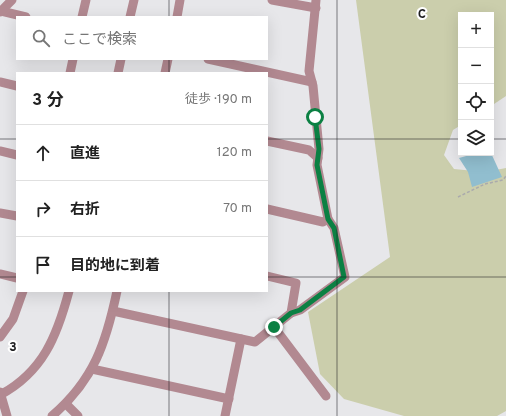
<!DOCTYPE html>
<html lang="ja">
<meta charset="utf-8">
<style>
body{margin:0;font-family:Overpass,"Noto Sans JP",sans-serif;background:#f6f6f6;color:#222}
.controls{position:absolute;right:12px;top:12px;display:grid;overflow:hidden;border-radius:0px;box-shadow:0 4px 16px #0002}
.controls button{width:36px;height:36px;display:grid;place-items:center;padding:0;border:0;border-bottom:1px solid #e0e0e0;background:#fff;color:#222;font:20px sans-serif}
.stop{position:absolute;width:12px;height:12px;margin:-9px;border:3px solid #0b8043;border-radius:50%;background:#fff}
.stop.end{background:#0b8043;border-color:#fff;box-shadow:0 1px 4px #0008}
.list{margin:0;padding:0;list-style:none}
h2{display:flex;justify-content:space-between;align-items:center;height:52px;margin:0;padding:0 16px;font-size:17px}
h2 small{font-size:13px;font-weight:400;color:#767676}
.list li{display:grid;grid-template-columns:26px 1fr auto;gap:12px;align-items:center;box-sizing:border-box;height:56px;padding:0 16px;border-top:1px solid #e0e0e0}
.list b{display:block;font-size:15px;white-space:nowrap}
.list em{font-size:13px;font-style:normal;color:#767676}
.icon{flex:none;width:22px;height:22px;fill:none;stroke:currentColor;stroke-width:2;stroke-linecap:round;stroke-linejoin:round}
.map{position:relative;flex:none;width:506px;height:416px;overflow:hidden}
.search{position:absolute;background:#fff;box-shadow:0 4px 16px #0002;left:16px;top:16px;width:252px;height:44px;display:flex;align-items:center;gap:10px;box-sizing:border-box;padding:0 14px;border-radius:0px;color:#767676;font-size:15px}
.panel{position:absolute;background:#fff;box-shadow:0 4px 16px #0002;left:16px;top:72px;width:252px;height:220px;border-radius:0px}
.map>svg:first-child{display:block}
.green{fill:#cbceac}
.water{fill:#91becf}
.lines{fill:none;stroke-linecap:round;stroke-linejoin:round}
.path{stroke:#aaaaac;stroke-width:1.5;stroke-dasharray:3 2;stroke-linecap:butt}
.minor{stroke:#b28991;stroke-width:9}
.route{stroke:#0b8043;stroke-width:5}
.grid{fill:none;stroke:#1f1f21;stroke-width:1;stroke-opacity:0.55}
.grid-label{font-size:13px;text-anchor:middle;font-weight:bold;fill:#1f1f21;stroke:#fff;stroke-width:4;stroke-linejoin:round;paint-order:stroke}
</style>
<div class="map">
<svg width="506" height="416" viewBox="0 0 506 416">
<rect width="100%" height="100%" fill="#e7e7ea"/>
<path class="green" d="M356 0H506V96L491 106V15H461V125L453 130 444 155 454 169 485 172 506 168V411L497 416H404L344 399 320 374 308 312 390 257Z"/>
<path class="water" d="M477 153H491L502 177 472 187 468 172 459 158Z"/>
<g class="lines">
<path class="path" d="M458 197 485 184 503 180 506 176"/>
<g class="minor">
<path d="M272 0 316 8"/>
<path d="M1 11 26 17"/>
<path d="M0 12 12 0"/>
<path d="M82 17 86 0"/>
<path d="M130 17 134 0"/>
<path d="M177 17 180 0"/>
<path d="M208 59 312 82"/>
<path d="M70 73 73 59"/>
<path d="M118 73 121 59"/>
<path d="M165 73 168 59"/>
<path d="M0 82 17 86"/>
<path d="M267 141 309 150 318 158"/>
<path d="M0 151 17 155"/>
<path d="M267 209 323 222 328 219 317 165 319 149 313 86 309 71 316 0"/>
<path d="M0 213 17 216"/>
<path d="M0 274 17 278"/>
<path d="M113 311 255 342 291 313 296 283 267 276"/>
<path d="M291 313 300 310 345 277 334 228 328 219"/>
<path d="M274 327 326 396"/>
<path d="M0 337 13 319 23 291"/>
<path d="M92 369 229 399"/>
<path d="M0 392 7 416"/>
<path d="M0 395C43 372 57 336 69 291"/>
<path d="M66 404 78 416"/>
<path d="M52 416C94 380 106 343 117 291"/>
<path d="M225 416 241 339"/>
</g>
</g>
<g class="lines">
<path class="route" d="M274 327 291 313 300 310 344 277 334 228 328 219 317 165 319 149 315 117"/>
</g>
<path class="grid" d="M169 0V17M337 0V416M169 59V73M0 139H17M267 139H461M491 139H506M0 277H17M267 277H506M169 291V416"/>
<g class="grid-label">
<text x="422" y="18">C</text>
<text x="13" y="351">3</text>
</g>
</svg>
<div class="controls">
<button>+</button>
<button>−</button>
<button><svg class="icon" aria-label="locate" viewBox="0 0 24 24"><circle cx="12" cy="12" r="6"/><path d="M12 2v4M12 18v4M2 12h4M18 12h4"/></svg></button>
<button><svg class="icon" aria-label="layers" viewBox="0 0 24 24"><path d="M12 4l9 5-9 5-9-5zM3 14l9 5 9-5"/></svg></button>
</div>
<div class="stop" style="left:315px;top:117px"></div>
<div class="stop end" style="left:274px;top:327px"></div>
<div class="search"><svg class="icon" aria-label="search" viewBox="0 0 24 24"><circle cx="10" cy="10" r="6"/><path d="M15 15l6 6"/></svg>ここで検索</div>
<section class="panel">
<h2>3 分<small>徒歩 · 190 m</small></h2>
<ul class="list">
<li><svg class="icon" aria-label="ahead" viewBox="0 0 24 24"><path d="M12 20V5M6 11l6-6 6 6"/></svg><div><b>直進</b></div><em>120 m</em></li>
<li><svg class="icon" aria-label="right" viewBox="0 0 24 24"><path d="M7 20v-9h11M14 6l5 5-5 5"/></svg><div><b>右折</b></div><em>70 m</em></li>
<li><svg class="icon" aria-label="arrive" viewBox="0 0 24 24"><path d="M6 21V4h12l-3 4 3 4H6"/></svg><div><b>目的地に到着</b></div></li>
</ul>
</section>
</div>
